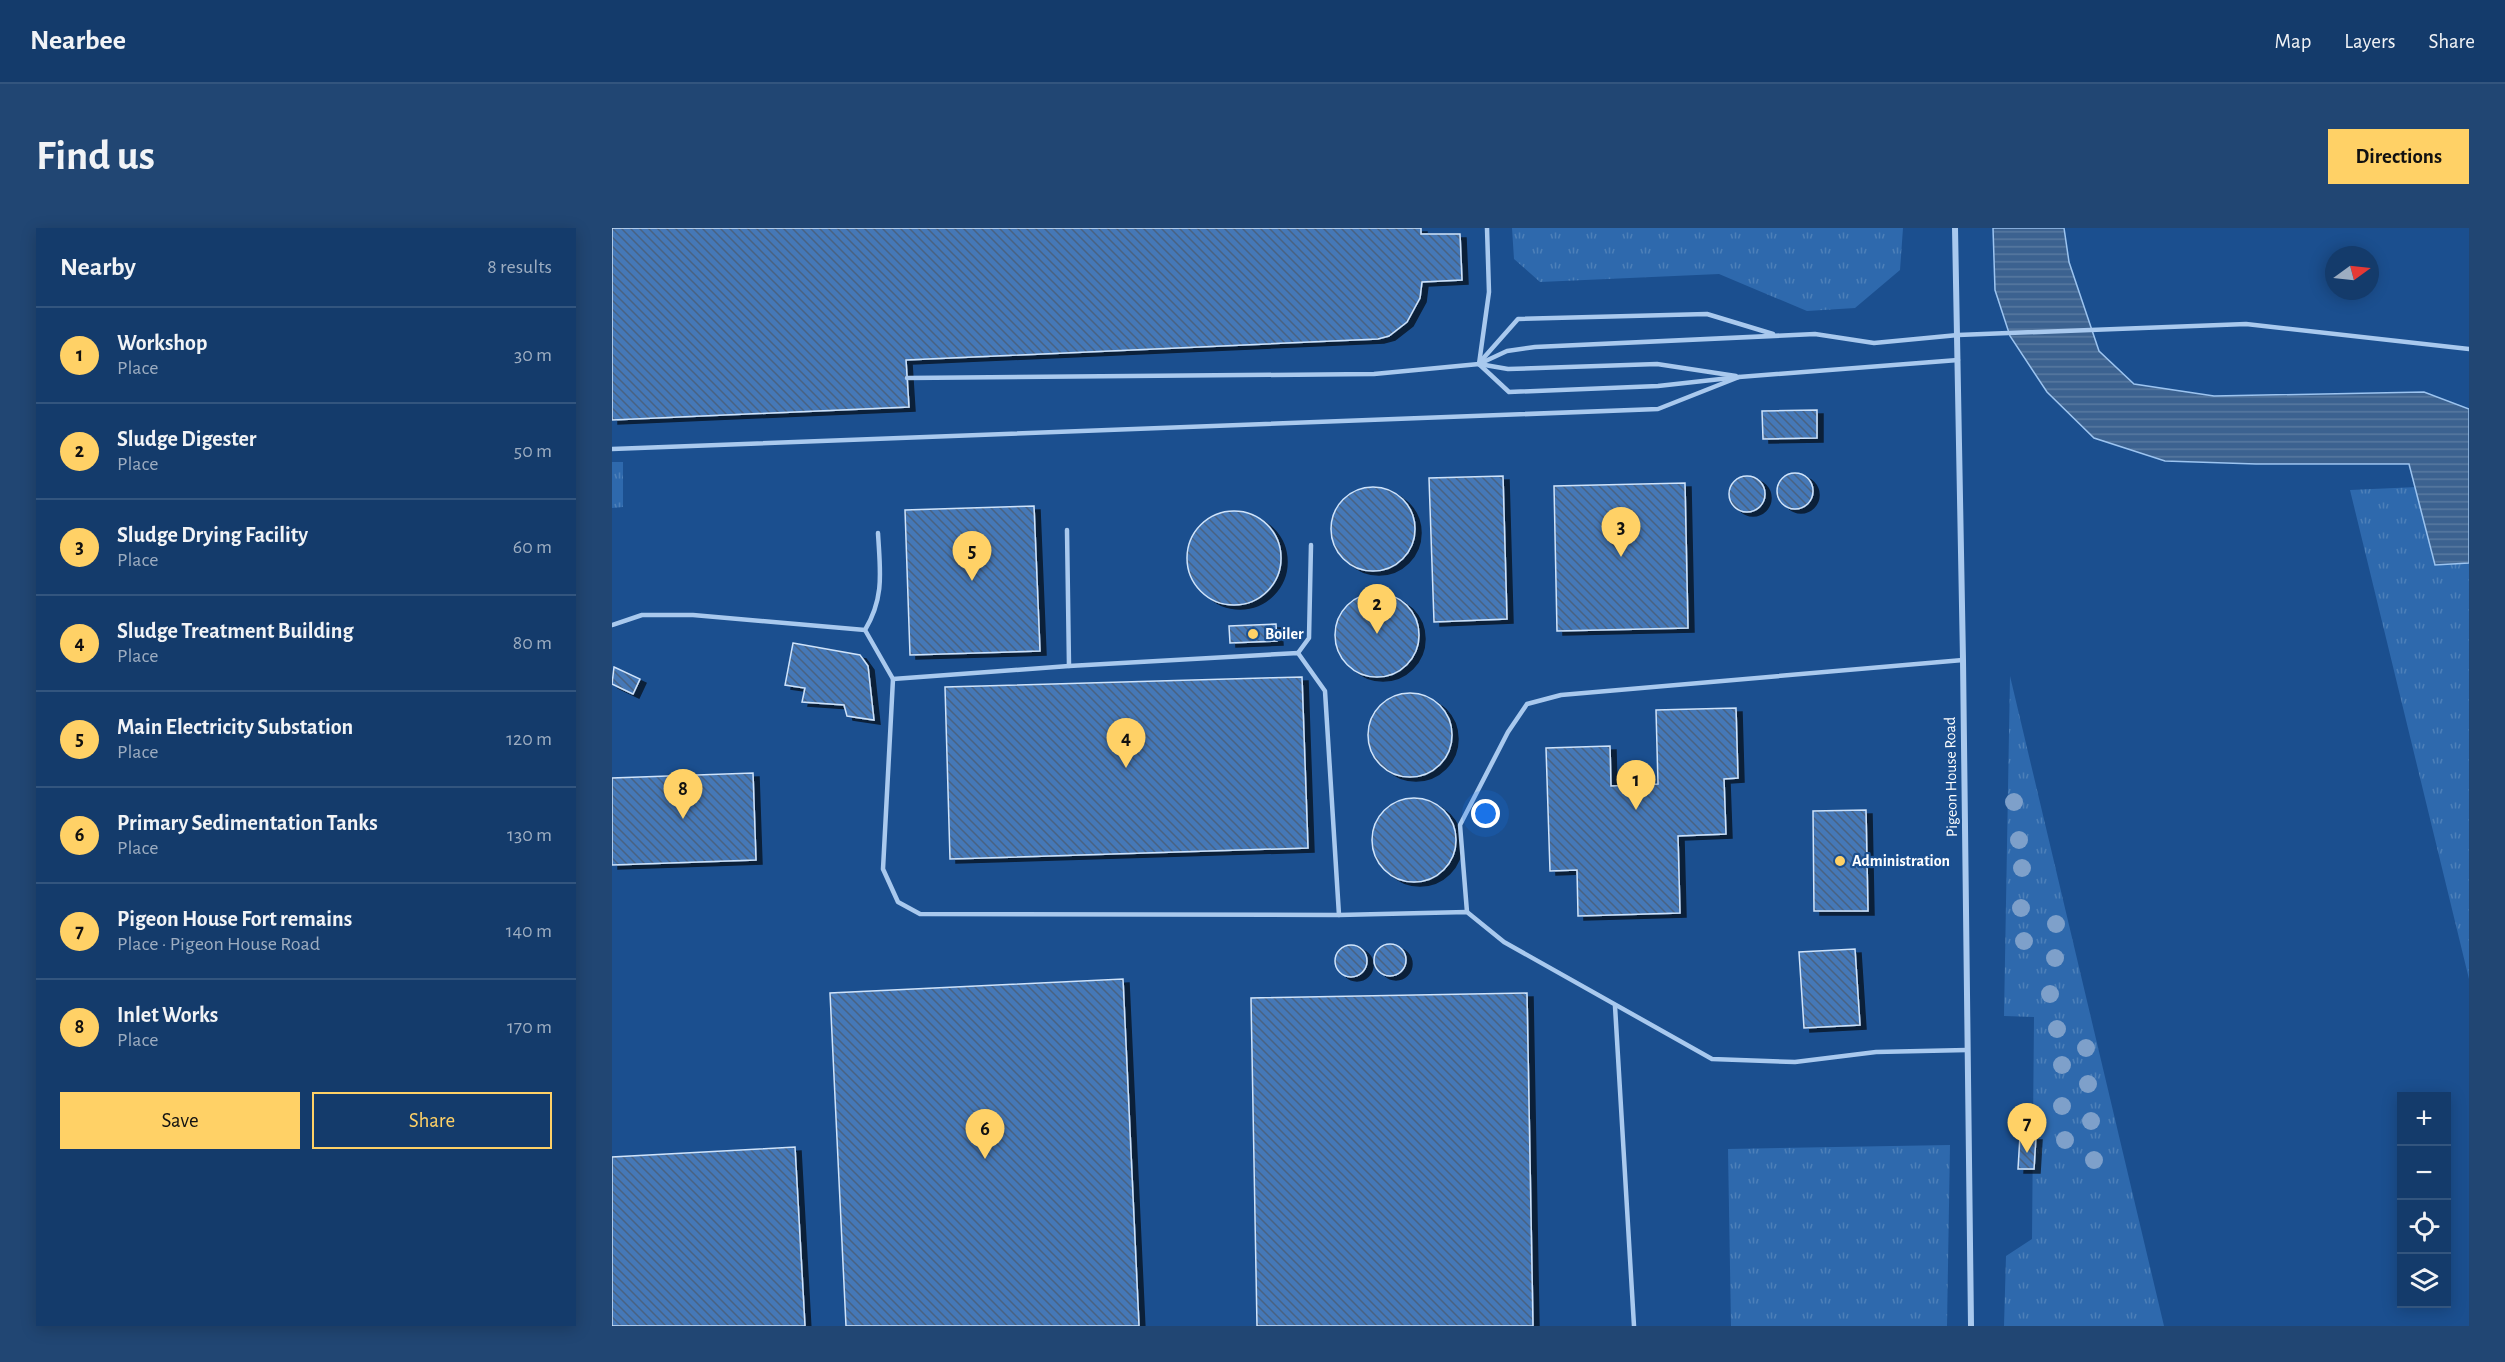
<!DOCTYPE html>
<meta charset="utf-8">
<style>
body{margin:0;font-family:"Alegreya Sans",sans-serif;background:#214673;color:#f1f3f6}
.controls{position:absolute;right:18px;bottom:18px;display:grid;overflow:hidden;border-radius:0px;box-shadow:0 3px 15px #0003}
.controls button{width:54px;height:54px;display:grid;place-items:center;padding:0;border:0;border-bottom:2px solid #33557e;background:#143b6b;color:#f1f3f6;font:30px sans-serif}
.compass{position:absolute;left:1713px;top:18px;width:54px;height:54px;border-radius:50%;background:#143b6b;box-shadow:0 3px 15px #0003;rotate:75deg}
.you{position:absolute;left:874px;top:586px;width:21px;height:21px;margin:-15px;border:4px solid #fff;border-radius:50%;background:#1a73e8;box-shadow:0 0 0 9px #1a73e833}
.badge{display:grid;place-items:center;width:39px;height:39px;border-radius:50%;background:#ffd166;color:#111;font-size:20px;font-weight:700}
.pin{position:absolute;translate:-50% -50px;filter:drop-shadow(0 2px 3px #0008)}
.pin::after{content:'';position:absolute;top:32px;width:21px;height:18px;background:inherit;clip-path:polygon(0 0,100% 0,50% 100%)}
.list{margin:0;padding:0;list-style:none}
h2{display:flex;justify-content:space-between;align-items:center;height:78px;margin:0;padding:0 24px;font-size:26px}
h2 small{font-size:20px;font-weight:400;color:#9dadc1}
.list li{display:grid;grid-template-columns:39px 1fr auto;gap:18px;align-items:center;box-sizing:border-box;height:96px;padding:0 24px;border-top:2px solid #33557e}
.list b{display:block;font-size:22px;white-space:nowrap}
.list p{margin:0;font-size:20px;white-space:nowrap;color:#9dadc1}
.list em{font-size:20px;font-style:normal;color:#9dadc1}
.actions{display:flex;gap:12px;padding:18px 24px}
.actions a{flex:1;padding:14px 0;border:2px solid #ffd166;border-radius:0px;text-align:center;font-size:21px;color:#ffd166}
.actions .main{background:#ffd166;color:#111}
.icon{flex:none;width:33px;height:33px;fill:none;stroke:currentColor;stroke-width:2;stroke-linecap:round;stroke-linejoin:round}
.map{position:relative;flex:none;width:1857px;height:1098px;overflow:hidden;border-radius:0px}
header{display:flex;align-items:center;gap:36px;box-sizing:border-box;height:84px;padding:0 30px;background:#143b6b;border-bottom:2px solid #33557e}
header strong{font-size:28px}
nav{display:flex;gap:33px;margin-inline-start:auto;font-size:21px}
.intro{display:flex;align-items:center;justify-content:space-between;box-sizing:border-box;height:144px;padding:0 36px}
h1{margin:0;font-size:42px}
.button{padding:15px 27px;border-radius:0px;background:#ffd166;color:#111;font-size:21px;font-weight:700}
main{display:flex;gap:36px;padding:0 36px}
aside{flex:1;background:#143b6b;border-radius:0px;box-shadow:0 3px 15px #0003}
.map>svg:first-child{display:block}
.grass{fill:url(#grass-tufts)}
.water{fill:url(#water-rules);stroke:#9cc4f0;stroke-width:1.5}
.building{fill:url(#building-back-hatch);stroke:#cfe3fa;stroke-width:1.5;filter:url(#shadow)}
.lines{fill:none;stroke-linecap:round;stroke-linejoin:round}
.lane{stroke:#a9c9ee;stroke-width:4.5}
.street{stroke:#a9c9ee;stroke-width:6}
.tree{fill:#7ea0ca}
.poi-dot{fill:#ffd166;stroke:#1b4f8f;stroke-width:2}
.labels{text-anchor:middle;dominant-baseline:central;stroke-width:4.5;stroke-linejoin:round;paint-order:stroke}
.poi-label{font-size:16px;font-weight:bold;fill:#fff;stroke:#1b4f8f;text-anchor:start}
.street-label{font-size:16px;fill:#fff;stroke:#1b4f8f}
</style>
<header>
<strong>Nearbee</strong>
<nav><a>Map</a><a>Layers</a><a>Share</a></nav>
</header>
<div class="intro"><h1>Find us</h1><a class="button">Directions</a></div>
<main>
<aside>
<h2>Nearby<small>8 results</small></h2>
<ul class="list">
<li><span class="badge">1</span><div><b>Workshop</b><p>Place</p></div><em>30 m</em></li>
<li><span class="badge">2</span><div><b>Sludge Digester</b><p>Place</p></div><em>50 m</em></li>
<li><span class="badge">3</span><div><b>Sludge Drying Facility</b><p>Place</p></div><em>60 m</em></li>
<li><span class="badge">4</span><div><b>Sludge Treatment Building</b><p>Place</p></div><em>80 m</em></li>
<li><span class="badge">5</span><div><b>Main Electricity Substation</b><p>Place</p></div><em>120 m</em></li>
<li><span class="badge">6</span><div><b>Primary Sedimentation Tanks</b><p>Place</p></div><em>130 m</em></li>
<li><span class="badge">7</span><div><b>Pigeon House Fort remains</b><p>Place · Pigeon House Road</p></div><em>140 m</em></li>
<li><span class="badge">8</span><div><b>Inlet Works</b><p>Place</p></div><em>170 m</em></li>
</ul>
<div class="actions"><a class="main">Save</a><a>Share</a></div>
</aside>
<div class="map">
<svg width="1857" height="1098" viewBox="0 0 1857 1098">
<defs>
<pattern id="grass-tufts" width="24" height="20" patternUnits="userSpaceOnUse" patternTransform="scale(1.5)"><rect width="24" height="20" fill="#2e69ad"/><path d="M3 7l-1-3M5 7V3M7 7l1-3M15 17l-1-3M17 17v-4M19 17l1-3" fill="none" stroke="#4d80b9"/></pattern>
<pattern id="water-rules" width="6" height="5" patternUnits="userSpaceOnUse" patternTransform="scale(1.5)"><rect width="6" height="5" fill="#3c6290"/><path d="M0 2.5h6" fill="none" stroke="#597aa1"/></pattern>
<pattern id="building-back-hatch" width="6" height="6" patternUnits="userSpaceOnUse" patternTransform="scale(1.5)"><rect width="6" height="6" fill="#4478b7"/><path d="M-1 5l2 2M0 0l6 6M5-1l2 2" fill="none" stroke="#486282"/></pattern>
<filter id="shadow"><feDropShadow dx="6" dy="4" stdDeviation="0" flood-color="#0009"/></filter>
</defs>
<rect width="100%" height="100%" fill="#1b4f8f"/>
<g class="grass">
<path d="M900 0H1291L1288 42 1243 80 1195 83 1107 46 928 54 902 31Z"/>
<path d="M0 234H11V279L0 280Z"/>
<path d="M1805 259 1823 337 1857 335V751L1738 262Z"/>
<path d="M1398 448 1552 1098H1392L1394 1028 1420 1011 1422 789 1392 788Z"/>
<path d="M1338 917 1335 1098H1119L1116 921Z"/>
</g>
<path class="water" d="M1381 0H1452L1457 34 1487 123 1522 156 1602 168 1812 164 1857 181V335L1823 337 1797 236H1644L1553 233 1482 210 1435 164 1398 108 1383 62Z"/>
<g class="building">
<path d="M0 0H809V6H848L850 52 810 54 808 70 795 94 777 108 766 111 294 132 297 179 0 192Z"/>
<path d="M1205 182V210L1151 211 1150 183Z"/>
<circle cx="1183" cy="263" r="18"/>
<circle cx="1135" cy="266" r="18"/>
<path d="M891 248 895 391 822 394 817 250Z"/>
<path d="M1073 255 1076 400 945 403 942 258Z"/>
<circle cx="761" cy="301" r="42"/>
<path d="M422 278 428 423 298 427 293 282Z"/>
<circle cx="622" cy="330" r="47"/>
<circle cx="765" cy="407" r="42"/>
<path d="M664 396 665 413 618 415 617 398Z"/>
<path d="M181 415 248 427 256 438 262 492 235 488 232 477 190 474 193 460 173 457Z"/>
<path d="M2 439 28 451 21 466 0 456Z"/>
<path d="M690 449 696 620 338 631 333 459Z"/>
<circle cx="798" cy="507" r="42"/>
<path d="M1124 480 1126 550 1112 551 1114 606 1066 608 1068 685 966 688 965 642 938 643 934 520 998 518 999 558 1046 556 1044 482Z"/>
<path d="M141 545 144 632 0 637V550Z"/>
<circle cx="802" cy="612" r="42"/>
<path d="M1254 582 1256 683H1202L1201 583Z"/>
<circle cx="778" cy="732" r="16"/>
<circle cx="739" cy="733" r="16"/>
<path d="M1243 721 1248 797 1192 800 1187 724Z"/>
<path d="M511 751 527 1098H234L218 765Z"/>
<path d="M915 765 921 1098H645L639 770Z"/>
<path d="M1408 908H1424L1422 941H1406Z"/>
<path d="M183 919 193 1098H0V929Z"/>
</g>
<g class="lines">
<g class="lane">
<path d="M868 134 906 91 1095 86 1161 106"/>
<path d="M867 136 895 123 923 119 1203 106 1262 115 1346 107 1634 96 1857 121"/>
<path d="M867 136 877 64 875 0"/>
<path d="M868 137 897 164 1046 158 1127 149 1346 132"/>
<path d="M295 150 762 146 867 136 896 141 1045 136 1124 148"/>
<path d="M0 221 1046 181 1127 149"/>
<path d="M455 302 457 438"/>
<path d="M266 305C268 342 273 369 253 402L281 451 457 438 686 425 713 463 727 687 855 684 892 714 1100 831 1183 834 1264 824 1355 822"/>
<path d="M0 397 30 387H81L253 402"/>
<path d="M686 425 697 410 699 317"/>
<path d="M281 451 271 641 286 674 308 686 727 687"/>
<path d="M855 684 848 597 896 504 915 476 949 467 1351 432"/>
<path d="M1003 778 1022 1098"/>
</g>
<path class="street" d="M1343 0 1351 432 1359 1098"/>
</g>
<g class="tree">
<circle cx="1402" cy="574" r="9"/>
<circle cx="1407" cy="612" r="9"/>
<circle cx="1410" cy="640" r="9"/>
<circle cx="1409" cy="680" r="9"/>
<circle cx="1444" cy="696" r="9"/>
<circle cx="1412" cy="713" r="9"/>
<circle cx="1443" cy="730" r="9"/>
<circle cx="1438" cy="766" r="9"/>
<circle cx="1445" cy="801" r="9"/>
<circle cx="1474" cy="820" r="9"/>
<circle cx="1450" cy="837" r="9"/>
<circle cx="1476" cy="856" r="9"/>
<circle cx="1450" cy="878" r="9"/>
<circle cx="1479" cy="893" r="9"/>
<circle cx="1453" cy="912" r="9"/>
<circle cx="1482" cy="932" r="9"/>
</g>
<g class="poi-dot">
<circle cx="641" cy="406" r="6"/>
<circle cx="1228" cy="633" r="6"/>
</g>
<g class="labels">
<g class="poi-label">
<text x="653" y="406">Boiler</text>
<text x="1240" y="633">Administration</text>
</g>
<g class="street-label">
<text transform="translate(1339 549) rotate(-91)">Pigeon House Road</text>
</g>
</g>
</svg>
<div class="controls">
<button>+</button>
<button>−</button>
<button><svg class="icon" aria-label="locate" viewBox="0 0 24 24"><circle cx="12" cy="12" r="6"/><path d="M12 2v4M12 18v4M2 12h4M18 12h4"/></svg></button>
<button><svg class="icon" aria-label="layers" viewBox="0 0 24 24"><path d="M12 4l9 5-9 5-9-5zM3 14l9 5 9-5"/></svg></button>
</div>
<svg class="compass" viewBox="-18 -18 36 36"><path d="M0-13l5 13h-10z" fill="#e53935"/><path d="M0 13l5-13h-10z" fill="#9dadc1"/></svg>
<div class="you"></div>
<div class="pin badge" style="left:1024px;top:582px">1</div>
<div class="pin badge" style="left:765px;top:406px">2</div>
<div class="pin badge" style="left:1009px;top:329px">3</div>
<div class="pin badge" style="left:514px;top:540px">4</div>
<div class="pin badge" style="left:360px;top:353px">5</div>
<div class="pin badge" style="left:373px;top:931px">6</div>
<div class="pin badge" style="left:1415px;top:925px">7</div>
<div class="pin badge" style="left:71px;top:591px">8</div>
</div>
</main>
